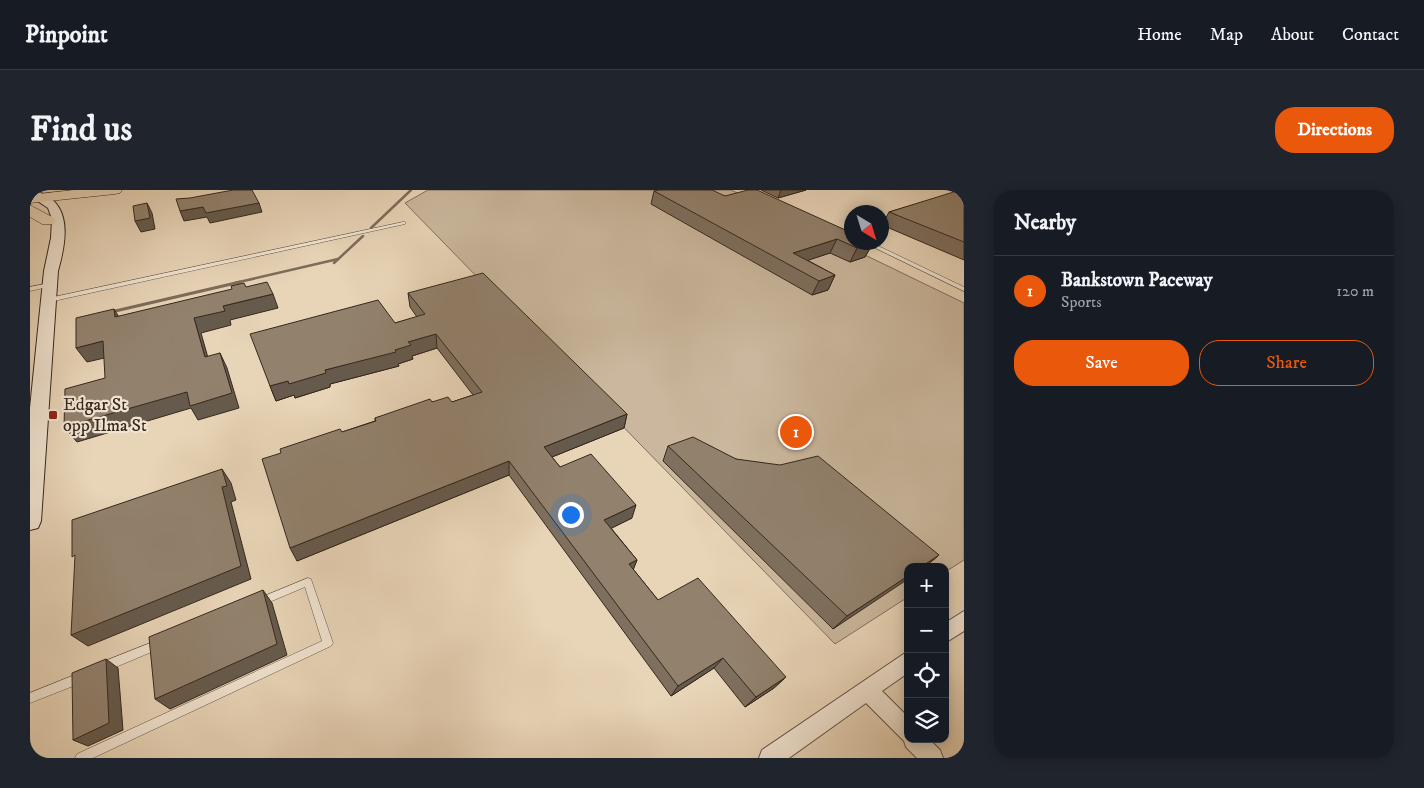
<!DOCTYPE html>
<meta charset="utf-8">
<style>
body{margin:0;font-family:"IM FELL DW Pica",serif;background:#20242c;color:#f1f3f6}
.controls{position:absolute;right:15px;bottom:15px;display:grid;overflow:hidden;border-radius:10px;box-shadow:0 2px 12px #0003}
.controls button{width:45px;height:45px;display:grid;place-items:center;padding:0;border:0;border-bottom:1px solid #363941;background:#171b24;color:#f1f3f6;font:25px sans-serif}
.compass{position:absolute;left:814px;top:15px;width:45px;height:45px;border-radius:50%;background:#171b24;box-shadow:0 2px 12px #0003;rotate:142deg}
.you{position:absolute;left:540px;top:324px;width:18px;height:18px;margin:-12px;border:4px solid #fff;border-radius:50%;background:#1a73e8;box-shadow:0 0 0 8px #1a73e833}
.badge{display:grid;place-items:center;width:32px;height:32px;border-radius:50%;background:#ea580c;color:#fff;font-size:16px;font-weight:700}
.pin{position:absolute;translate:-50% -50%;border:2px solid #fff;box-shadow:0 1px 5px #0006}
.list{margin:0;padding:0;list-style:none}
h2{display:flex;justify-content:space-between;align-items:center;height:65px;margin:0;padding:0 20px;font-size:21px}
h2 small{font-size:16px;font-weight:400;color:#9ea1a6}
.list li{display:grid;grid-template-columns:32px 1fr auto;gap:15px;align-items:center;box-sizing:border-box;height:70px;padding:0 20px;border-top:1px solid #363941}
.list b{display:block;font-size:19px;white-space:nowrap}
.list p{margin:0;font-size:16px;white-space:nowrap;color:#9ea1a6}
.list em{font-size:16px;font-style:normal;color:#9ea1a6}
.actions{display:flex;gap:10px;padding:15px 20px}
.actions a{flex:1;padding:11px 0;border:1px solid #ea580c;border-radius:20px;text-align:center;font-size:18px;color:#ea580c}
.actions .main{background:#ea580c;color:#fff}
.icon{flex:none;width:28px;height:28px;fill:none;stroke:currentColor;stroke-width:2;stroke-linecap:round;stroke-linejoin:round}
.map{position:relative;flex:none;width:934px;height:568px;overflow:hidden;border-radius:20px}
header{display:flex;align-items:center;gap:30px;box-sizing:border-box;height:70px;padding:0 25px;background:#171b24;border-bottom:1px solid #363941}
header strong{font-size:24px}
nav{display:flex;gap:28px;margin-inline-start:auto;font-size:18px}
.intro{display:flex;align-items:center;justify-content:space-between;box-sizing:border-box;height:120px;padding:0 30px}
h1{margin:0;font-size:35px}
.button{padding:12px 22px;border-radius:20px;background:#ea580c;color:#fff;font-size:18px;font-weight:700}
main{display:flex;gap:30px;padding:0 30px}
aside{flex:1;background:#171b24;border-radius:20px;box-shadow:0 2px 12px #0003}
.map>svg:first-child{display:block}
.green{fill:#cab79d;stroke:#80705d}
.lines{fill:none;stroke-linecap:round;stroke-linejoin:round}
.stream-far1{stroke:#7c6c5a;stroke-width:2.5}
.stream{stroke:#7c6c5a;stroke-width:3}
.lane-casing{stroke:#625344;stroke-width:1}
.street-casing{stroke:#625344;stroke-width:2}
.secondary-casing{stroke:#35281d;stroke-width:2}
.highway-casing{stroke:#35281d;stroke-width:1}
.lane{fill:#f0e3d0;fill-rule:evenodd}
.street{fill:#f0e3d0;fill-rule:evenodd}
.secondary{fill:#f0e3d0;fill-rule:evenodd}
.highway{fill:#e8d4b7;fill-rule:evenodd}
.wall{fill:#7e6f5e;stroke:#35281d}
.shaded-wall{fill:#665a4c;stroke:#35281d}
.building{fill:#92816d;stroke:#35281d}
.poi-dot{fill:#8f2418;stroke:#f0e3d0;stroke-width:2}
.labels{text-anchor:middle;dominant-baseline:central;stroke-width:4.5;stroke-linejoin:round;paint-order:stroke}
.poi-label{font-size:18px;fill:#35281d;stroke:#f0e3d0;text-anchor:start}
</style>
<header>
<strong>Pinpoint</strong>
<nav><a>Home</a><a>Map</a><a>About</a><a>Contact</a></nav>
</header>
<div class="intro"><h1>Find us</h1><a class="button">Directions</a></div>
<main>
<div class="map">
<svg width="934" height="568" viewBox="0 0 934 568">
<rect width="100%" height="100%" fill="#e8d4b7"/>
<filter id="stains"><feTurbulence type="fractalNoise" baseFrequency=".004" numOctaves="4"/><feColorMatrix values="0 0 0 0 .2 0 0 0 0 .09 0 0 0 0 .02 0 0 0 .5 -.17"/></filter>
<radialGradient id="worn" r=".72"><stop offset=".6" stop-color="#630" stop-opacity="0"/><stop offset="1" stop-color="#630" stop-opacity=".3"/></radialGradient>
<path class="green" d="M398 0H701L934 113V370L915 382V377H878V407L805 454 375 13Z"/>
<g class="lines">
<g class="stream-far1">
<path d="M341 38 381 0"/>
<path d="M304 73 333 46"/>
<path d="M205 93 308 69"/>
</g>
<path class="stream" d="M81 122 210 92"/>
<defs>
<g id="lane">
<path d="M373 32H375V34L19 112 16 110 19 108Z"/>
<path d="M833 52H840L934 97V101Z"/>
<path d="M20 93 23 95 22 96 0 101V97Z"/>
<path d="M278 388 281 389 282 392 303 453 301 456 63 568H45L47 564 292 451 275 397 230 416 227 415 225 412 227 409Z"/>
<path d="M128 450 131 452 133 455 131 458 74 482 70 481 69 477 70 473Z"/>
<path d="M52 482 56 483 57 487 56 491 0 513V503Z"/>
</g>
<g id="street">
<path d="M934 421V441L915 453V433Z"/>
<path d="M878 461V483L852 501 878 527V549H899L910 560 913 568H887L876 557 874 551 836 513 759 568H729L732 560Z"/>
</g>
<path id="secondary" d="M0 0C6 0 10 3 15 5 43 19 35 56 28 81L11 331 8 338 0 340V218L14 81 21 48 22 29 18 18 0 6Z"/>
<g id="highway">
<path d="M44 0H92L90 3 85 4 0 13V5Z"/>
<path d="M0 15 24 28 26 31 24 34H12L0 27Z"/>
</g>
</defs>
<use href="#lane" class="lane-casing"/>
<use href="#street" class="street-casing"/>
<use href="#secondary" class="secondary-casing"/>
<use href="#highway" class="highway-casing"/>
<use href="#lane" class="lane"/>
<use href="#street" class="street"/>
<use href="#secondary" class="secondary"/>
<use href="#highway" class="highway"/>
</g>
<g class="wall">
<path d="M731 0H776L748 8Z"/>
<path d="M934 0V70L852 35 859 22Z"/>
<path d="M624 1 695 6 843 53 835 67 820 72 800 63 777 70 805 85 798 100 782 105 621 14Z"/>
<path d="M378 103 597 224 594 238 522 267 530 277 602 328 581 338 607 370 603 379 628 410 756 487 744 498 715 517 684 478 641 506 479 285 267 371 312 242 345 231V228L402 212H422L443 205 407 158 382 166 383 169 368 174 369 176 300 194V197L265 208 264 205 246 211 240 196 365 133 387 127 380 117Z"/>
<path d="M638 256 706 269 909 365 895 377H878L803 439 633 271Z"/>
</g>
<g class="shaded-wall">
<path d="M751 0H776L748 8Z"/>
<path d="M117 13 122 23 125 39 111 42 105 31Z"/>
<path d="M229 13 232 22 180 33 177 27 154 31 150 21 173 17Z"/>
<path d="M807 49 800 63 761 76 763 63Z"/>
<path d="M843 53 835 67 820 72 827 58Z"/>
<path d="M805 85 798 100 782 105 789 91Z"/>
<path d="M243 104 248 118 200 130 201 135 171 143 182 182 175 167 164 128 193 116Z"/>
<path d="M84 119 93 134 85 127Z"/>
<path d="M406 144 407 158 382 166 383 169 368 174 369 176 300 194V197L265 208 264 205 246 211 240 196 365 160 378 152Z"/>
<path d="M73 151 83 166 57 172 46 158Z"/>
<path d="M190 163 197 178 209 218 168 230 161 218 47 252 34 237Z"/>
<path d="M597 224 594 238 512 271 514 257Z"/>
<path d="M479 271V285L267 371 260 358Z"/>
<path d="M192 279 201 293 206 310 201 312 221 389 58 456 41 445 192 297Z"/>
<path d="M606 315 602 328 570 344 574 330Z"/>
<path d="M909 365 895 377H891Z"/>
<path d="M607 370 602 383 599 374Z"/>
<path d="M878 386V389L803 439 817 426Z"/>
<path d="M233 400 242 413 257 465 140 519 125 509Z"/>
<path d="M693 468 684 478 641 506 648 496Z"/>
<path d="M76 469 88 478 93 540 58 556 43 550Z"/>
<path d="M756 487 744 498 715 517 726 507Z"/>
</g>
<g class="building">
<path d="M203 0H222L229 13 176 23 173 17 150 21 146 9 160 8Z"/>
<path d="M629 0H682L695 6 718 0H727L822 43V52L843 53 827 58 807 49 763 63 805 85 789 91 624 1Z"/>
<path d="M930 0H934V52L859 22Z"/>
<path d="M117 13 120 28 105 31 103 16Z"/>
<path d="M453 83 597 224 514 257 530 277 561 264 606 315 574 330 607 370 599 374 628 410 668 388 756 487 726 507 693 468 648 496 479 271 260 358 232 269 251 263 250 259 310 239 312 242 346 231 345 228 400 209 402 212 418 207 422 212 452 202 406 144 378 152 381 155 365 160 366 162 295 180 296 183 259 194 258 191 240 196 220 144 348 110 365 133 395 124 378 103Z"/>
<path d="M237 92 243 104 193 116 195 121 164 128 175 167 190 163 202 203 160 216 157 202 34 237 35 199 75 188 73 151 46 158V128L84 119 85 127 202 99 201 96 214 93 216 97Z"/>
<path d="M663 247 706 269 750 275 788 266 909 365 891 377H878V386L817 426 638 256Z"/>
<path d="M192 279 197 296 192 297 211 376 41 445 45 365 42 367V330Z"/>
<path d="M233 400 247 454 125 509 119 447Z"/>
<path d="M76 469 79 533 43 550 42 483Z"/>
</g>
<rect class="poi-dot" x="18" y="220" width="10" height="10" rx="2.5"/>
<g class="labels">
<g class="poi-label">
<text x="33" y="215">Edgar St<tspan x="33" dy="21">opp Ilma St</tspan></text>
</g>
</g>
<rect width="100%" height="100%" filter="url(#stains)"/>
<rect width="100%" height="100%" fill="url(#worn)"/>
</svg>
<div class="controls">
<button>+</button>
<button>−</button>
<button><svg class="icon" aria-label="locate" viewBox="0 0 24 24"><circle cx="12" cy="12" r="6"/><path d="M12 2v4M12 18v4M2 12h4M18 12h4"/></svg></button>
<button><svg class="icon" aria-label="layers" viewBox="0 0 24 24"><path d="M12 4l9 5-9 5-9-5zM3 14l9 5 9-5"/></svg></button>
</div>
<svg class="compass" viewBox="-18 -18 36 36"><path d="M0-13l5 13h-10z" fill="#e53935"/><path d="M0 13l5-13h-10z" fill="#9ea1a6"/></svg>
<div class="you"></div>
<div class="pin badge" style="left:766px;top:242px">1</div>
</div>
<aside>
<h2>Nearby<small></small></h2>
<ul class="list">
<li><span class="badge">1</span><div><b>Bankstown Paceway</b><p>Sports</p></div><em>120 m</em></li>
</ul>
<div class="actions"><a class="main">Save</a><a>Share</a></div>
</aside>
</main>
